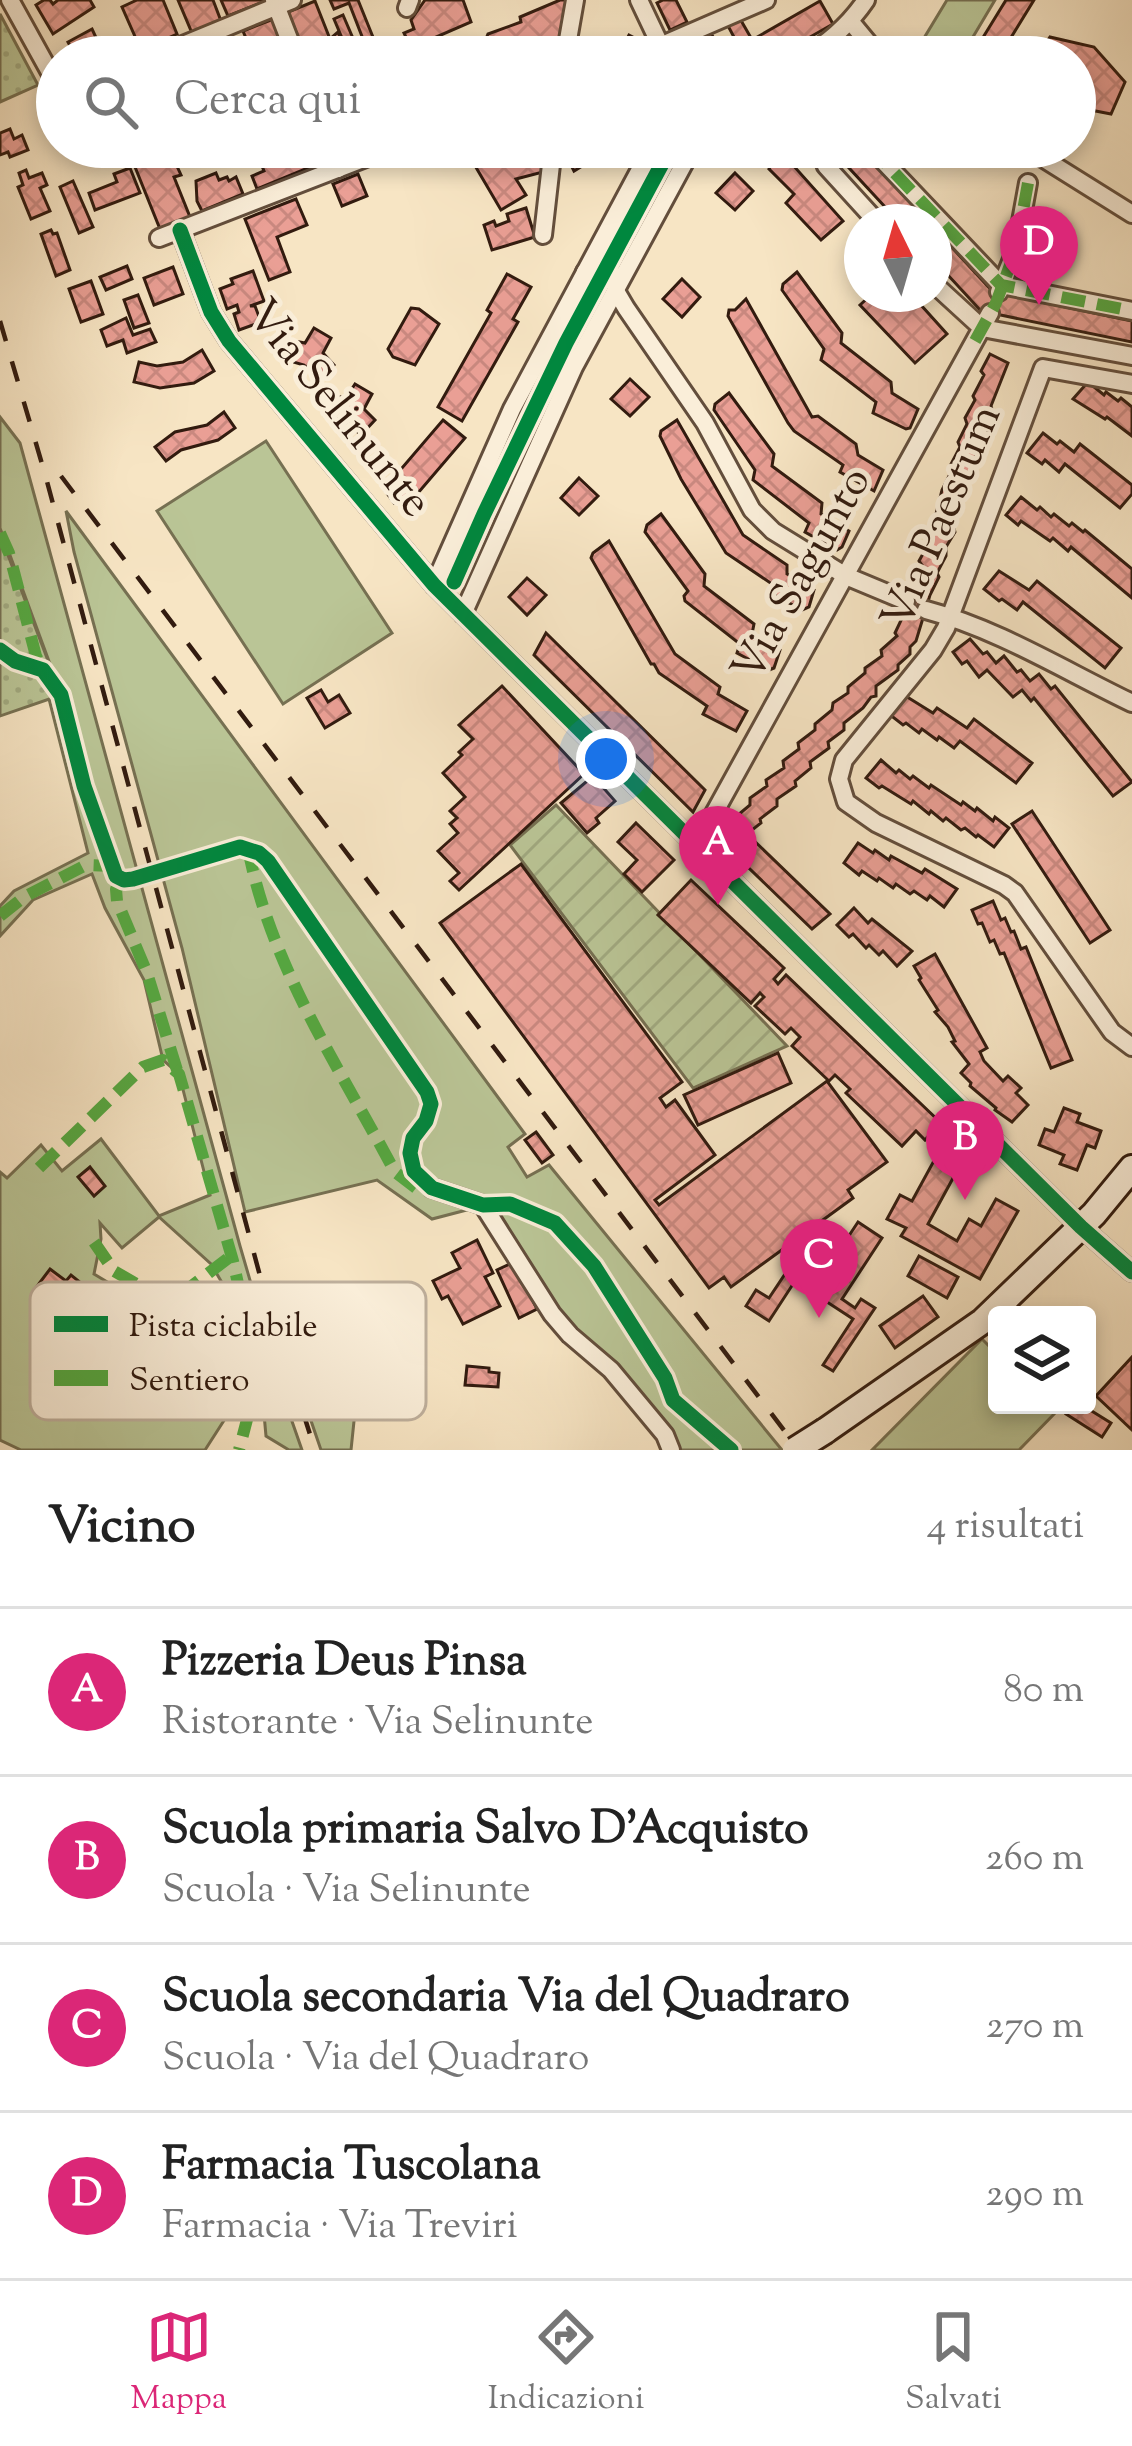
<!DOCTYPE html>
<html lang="it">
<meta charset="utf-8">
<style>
body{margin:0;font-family:"Sorts Mill Goudy",serif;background:#f2f2f2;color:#222}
.controls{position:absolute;right:36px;bottom:36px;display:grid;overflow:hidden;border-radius:12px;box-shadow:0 6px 18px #0003}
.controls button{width:108px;height:108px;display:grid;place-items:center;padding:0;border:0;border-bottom:3px solid #e0e0e0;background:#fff;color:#222;font:60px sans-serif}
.compass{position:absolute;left:844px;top:204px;width:108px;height:108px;border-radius:50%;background:#fff;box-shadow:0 6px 18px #0003;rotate:355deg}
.you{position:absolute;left:606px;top:759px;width:42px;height:42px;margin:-30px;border:9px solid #fff;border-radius:50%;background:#1a73e8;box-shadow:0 0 0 18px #1a73e833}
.badge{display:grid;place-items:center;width:78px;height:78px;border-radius:50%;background:#db2777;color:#fff;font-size:39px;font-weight:700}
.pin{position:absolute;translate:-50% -99px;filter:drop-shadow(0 3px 6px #0008)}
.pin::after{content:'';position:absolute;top:63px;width:42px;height:36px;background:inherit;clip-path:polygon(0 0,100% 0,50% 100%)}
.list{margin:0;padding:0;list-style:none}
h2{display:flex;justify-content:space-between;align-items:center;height:156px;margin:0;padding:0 48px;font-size:51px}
h2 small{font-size:39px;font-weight:400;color:#767676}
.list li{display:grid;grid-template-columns:78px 1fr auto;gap:36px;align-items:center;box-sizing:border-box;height:168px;padding:0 48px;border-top:3px solid #e0e0e0}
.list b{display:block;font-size:45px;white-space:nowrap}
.list p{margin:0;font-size:39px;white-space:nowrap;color:#767676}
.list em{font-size:39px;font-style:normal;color:#767676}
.icon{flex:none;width:66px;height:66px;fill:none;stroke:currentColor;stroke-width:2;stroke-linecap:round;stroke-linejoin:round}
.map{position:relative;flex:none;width:1132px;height:1450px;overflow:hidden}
.search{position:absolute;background:#fff;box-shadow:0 6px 18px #0003;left:36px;right:36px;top:36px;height:132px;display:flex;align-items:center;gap:30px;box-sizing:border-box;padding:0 42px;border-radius:66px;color:#767676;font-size:45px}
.sheet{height:828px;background:#fff}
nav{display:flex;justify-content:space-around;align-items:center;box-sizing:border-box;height:168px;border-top:3px solid #e0e0e0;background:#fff;font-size:33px;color:#767676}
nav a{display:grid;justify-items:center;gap:6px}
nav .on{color:#db2777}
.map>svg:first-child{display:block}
.grass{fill:#bac596;stroke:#767052;stroke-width:3}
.park{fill:url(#park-dots);stroke:#767052;stroke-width:3}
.garden{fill:url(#garden-furrows);stroke:#767052;stroke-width:3}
.building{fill:url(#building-cross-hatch);stroke:#321b0f;stroke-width:3}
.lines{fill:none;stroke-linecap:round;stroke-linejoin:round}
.street-casing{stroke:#634e3c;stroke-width:22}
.secondary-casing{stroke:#321b0f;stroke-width:30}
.street{stroke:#faeed9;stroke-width:16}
.secondary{stroke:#faeed9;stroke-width:24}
.rail{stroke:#321b0f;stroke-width:4.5;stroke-dasharray:21 21;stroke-linecap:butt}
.secondary-bridge-casing{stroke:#321b0f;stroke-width:30;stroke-linecap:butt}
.secondary-bridge{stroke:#faeed9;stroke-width:24}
.quiet{stroke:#54a941;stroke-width:12;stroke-dasharray:24 12;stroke-linecap:butt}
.cycleway-casing{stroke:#faeed9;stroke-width:22}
.cycleway{stroke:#00873e;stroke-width:15}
.labels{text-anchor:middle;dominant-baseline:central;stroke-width:10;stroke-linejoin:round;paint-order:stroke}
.street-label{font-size:45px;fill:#321b0f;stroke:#faeed9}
.key{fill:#faeed9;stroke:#beaf9c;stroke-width:3}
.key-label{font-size:33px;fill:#321b0f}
</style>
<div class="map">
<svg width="1132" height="1450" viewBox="0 0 1132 1450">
<defs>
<pattern id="park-dots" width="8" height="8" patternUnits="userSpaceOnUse" patternTransform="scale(3)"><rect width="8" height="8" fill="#bac596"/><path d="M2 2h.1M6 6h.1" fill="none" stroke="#a0a980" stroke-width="1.8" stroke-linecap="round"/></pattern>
<pattern id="garden-furrows" width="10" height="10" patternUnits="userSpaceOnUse" patternTransform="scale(3)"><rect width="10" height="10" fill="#bac596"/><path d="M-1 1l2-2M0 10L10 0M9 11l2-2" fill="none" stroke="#a0a980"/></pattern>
<pattern id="building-cross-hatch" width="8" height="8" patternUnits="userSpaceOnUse" patternTransform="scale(3)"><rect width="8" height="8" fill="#ea9f95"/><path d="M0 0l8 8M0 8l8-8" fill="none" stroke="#c9887f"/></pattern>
</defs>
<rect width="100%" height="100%" fill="#f7e5c4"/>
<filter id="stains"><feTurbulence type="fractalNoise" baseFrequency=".00167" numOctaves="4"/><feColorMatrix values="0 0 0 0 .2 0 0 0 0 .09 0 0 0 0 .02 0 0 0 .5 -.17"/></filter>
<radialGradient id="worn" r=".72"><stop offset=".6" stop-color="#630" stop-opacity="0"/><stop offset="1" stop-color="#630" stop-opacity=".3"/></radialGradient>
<g class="grass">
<path d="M947 0H995L961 57H946L921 43Z"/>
<path d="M0 417 20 443 240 1246 287 1407 302 1450H289L266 1436 263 1403 266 1374 231 1298 211 1264 159 1217 122 1248 100 1223 101 1239 94 1274 252 1369 250 1380 205 1450H21L0 1440V1172L7 1178 41 1145 62 1171 101 1139 159 1216 210 1195 179 1074 163 1060 144 980 105 908 92 874 33 900 0 936V906L14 891 88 853 49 699 61 694 0 528Z"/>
<path d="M266 441 392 633 283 704 157 511Z"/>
<path d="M66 511 525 1134 508 1147 527 1177 549 1165 782 1450H680L570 1335 482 1206 432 1219 377 1180 245 1212 182 948 74 552Z"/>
<path d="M982 1339 997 1354V1405H1049L1056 1412 1019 1450H872Z"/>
<path d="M315 1362 356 1402 351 1450H321L293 1368Z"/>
</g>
<g class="park">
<path d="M0 14 38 85 0 102Z"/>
<path d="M0 534 61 695 0 716Z"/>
</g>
<path class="garden" d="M556 805 787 1046 693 1088 510 845Z"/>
<g class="building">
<path d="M44 0H50L53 4 58 0H90L94 7 53 34 36 5Z"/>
<path d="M137 0H163L177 34 141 50 122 7Z"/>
<path d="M178 0H213L221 21 192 33Z"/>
<path d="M221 0H266V1L228 16Z"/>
<path d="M330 0H358L381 57H370L349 3 334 9Z"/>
<path d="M425 0H463L471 22 411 48 404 33 414 29 411 20Z"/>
<path d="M560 0H568L563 57H502L483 46 488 34 521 22 520 17Z"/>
<path d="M663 0H676L687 22 670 30 657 3Z"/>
<path d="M1006 0H1034L999 57H971Z"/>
<path d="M315 1 330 39 338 32 343 45 332 57H306L288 12Z"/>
<path d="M820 1 833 24 775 57H762L752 40Z"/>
<path d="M343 15 361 57H350L334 19Z"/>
<path d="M739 17 762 57H724L736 50 731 41 735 39 726 22Z"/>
<path d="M276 18 284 38 270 44 275 57H254L243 31Z"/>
<path d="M92 29 98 42 105 46 117 45 123 57H76L68 42Z"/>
<path d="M709 30 723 54 718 57H705L695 35Z"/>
<path d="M629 35 652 47 646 57H617Z"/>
<path d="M1050 37 1094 47 1125 82 1111 114 1075 107V57H1037Z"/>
<path d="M223 40 230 57H180Z"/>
<path d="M10 129 14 139 22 135 28 150 10 157 8 152 0 155V133Z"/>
<path d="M123 147H193L194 157 176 164 181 175 174 177 190 217 160 229 133 162 130 164Z"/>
<path d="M284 147H319L325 161 257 189 252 176 264 171 260 161 267 158 269 161 287 154Z"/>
<path d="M571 147H603L605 152 574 171 564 151Z"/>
<path d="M766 147H802L791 163 843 221 821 240 786 203 794 194 769 169 776 157Z"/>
<path d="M844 147H860L929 222H899L838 156Z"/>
<path d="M497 150 503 161 537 152 543 172 516 179 526 195 501 210 474 164Z"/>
<path d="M130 168 140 193 95 210 89 193 117 182 114 174Z"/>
<path d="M26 170 29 178 42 173 47 185 40 188 50 211 31 219 18 187 23 185 19 173Z"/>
<path d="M216 173 219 180 227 177 229 181 236 177 243 194 202 211 197 201 196 181Z"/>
<path d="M735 173 753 191 735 210 716 193Z"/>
<path d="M358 174 367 196 342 206 333 184Z"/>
<path d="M73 181 93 227 79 233 60 187Z"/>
<path d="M296 199 307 225 277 237 290 272 269 280 245 219Z"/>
<path d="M526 208 535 237 492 250 484 225 494 221 496 226 509 221 507 214Z"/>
<path d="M934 228 993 292 1132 321V342L981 311 934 260Z"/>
<path d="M51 230 53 234 57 233 70 270 56 276 41 234Z"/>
<path d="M127 266 132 279 106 290 100 277Z"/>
<path d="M173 267 183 294 154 305 144 278Z"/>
<path d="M253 271 264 301 250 306H255L261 322 239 330 234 314 239 312 237 305 227 309 220 289 233 284 231 279Z"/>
<path d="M797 272 842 333 841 343 891 382 892 393 918 409 910 428 906 429 873 413 876 402 821 360 824 349 782 290 783 284Z"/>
<path d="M507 274 531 287 513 319 518 322 462 421 438 407 491 313 487 310Z"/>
<path d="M682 279 700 297 682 317 663 299Z"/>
<path d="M91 281 103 314 81 322 69 289Z"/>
<path d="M872 294H911L947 334 915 363 860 305Z"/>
<path d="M138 295 149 323 134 328 124 300Z"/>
<path d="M746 299 812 417 818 416 856 444 858 455 883 470 874 491 840 472 843 465 794 431 788 423 728 316 729 310H735Z"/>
<path d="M411 308 419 309 439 324 415 365 393 357 388 349Z"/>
<path d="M126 318 133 335 150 329 156 342 127 353 123 340 107 346 101 330Z"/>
<path d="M314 328 331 338 323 353 334 365 320 380 304 365 283 359 289 340 305 343Z"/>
<path d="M202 350 214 371 194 383 160 388 134 382 139 362 157 366 183 362Z"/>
<path d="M990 354 1008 363 991 406 993 412 986 425 987 431 975 453 977 459 968 478 969 484 961 502 962 507 953 524 955 532 946 547V556L937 573 939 577 930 595 916 641 910 647V654L898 665V670L876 686V696L871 697 863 708 844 723V730L828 742 829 748 810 762 811 768 795 781 796 786 777 799V806L760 819 761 823 747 834 738 825H734L733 819 750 805V798L767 786 766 780 784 768 783 761 799 749 798 743 815 730V724L832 710 833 703 848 693V687L865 673V668L882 656 881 650 897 636 895 633 905 612 903 608 912 589 911 584 922 565 919 561 929 543 926 537 935 518 942 490 952 470 950 466 960 447 958 442 967 424 965 418 975 400 973 396 984 375 981 371Z"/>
<path d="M630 379 649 397 630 416 611 399Z"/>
<path d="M1088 382 1104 395 1106 392 1118 401 1121 398 1132 407V436L1107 417 1105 419 1073 399Z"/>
<path d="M355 384 372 394 364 409 375 420 361 435 345 421 324 415 330 395 346 398Z"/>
<path d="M729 393 774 454 772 466 822 503 821 514 849 531 842 547 837 550 805 532 809 523 753 480 755 470 714 410 715 404Z"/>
<path d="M224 412 235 428 218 440 181 450 166 461 155 447 175 432 207 425Z"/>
<path d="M443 420 465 438 406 507 397 501 394 503 384 489Z"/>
<path d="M677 420 743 535 787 565V574L814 590 809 607 802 610 771 593 775 586 726 553 681 479 660 436 661 431Z"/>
<path d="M1043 433 1057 444 1060 441 1074 452 1080 444 1132 485V494L1120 508 1065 464 1059 472 1045 460 1042 464 1027 453Z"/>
<path d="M579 478 598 496 579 515 561 498Z"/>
<path d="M1021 497 1037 510 1040 507 1051 517 1054 514 1069 526 1072 523 1083 532 1085 530 1132 569V598L1071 547 1068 551 1053 538 1050 541 1021 521 1018 525 1006 515Z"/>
<path d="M661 514 705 574 704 586 754 624 752 634 780 650 774 668 769 670 737 653 740 644 685 601 684 596 688 591 645 532 647 525Z"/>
<path d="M609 541 675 654 720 687 718 694 747 711 736 731 703 714 707 706 659 673 654 664H651L591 558 593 553Z"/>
<path d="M999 571 1029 590 1037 581 1121 648 1105 668 1023 602 1017 610 1002 599 999 601 984 589Z"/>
<path d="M527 578 546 595 527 615 509 597Z"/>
<path d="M546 633 705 790 693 812 534 655Z"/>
<path d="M970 639 983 654 987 652 996 663 1004 656 1017 672 1021 670 1030 681 1039 674 1051 689 1055 686 1132 782 1113 796 1034 698 1031 701 1022 690 1013 697 987 670 979 677 967 661 962 664 953 652Z"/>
<path d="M502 686 584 774 459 890 450 881 459 873 438 851 458 833 450 824 457 818 450 811 465 797 443 773 462 755 459 752 473 739 459 725Z"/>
<path d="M321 690 328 702 339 695 350 713 325 728 307 698Z"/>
<path d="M904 695 933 713 937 708 967 728 974 719 1032 763 1016 783 960 741 954 748 939 737 937 740 922 729 919 733 906 723 903 725 889 714Z"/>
<path d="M881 760 896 773 899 770 910 779 913 776 929 788 931 785 961 805 963 802 975 811 977 808 993 821 995 817 1009 828 994 847 978 835 976 837 965 828 961 830 946 818 943 821 931 811 929 814 913 801 911 804 882 786 879 788 866 778Z"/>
<path d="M593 776 615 801 596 818 599 823 587 833 561 803Z"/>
<path d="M1032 811 1110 930 1090 943 1012 824Z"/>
<path d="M636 823 674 860 642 892 624 874 637 860 618 842Z"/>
<path d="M742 829 830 914 812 929 727 847 735 833Z"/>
<path d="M858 843 873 853 875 850 889 860 891 856 922 873 925 869 957 889 944 907 930 896 927 900 914 891 910 894 896 884 893 888 879 878 877 881 862 871 859 875 844 863Z"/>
<path d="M521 864 682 1082 660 1098 666 1107 675 1100 715 1155 655 1200 659 1205 827 1081 887 1162 848 1190 853 1198 731 1287 724 1277 709 1288 440 923Z"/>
<path d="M691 880 784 968 774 979 778 984 786 975 941 1123 925 1140 916 1131 902 1146 846 1093 850 1089 835 1075 829 1081 792 1046 800 1037 791 1028 785 1034 755 1006 764 997 760 993 751 1003 658 915Z"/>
<path d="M993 901 1001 920 1005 918 1011 932 1014 931 1021 949 1026 947 1072 1060 1051 1068 1004 953 1000 954 994 940 990 942 982 923 978 924 972 910Z"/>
<path d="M854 908 868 923 872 919 912 951 897 966 883 951 879 955 869 945 866 948 853 934 849 937 837 925Z"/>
<path d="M935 954 987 1048 980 1052 984 1061 1003 1081 1008 1076 1021 1088 1016 1093 1028 1105 1012 1122 995 1110 996 1108 970 1086 971 1083 961 1073 969 1064 952 1042 955 1041 948 1027 935 1012 938 1010 919 980 921 978 914 966Z"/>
<path d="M778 1053 791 1083 698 1125 684 1095Z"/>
<path d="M1064 1108 1080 1114 1077 1122 1101 1131 1095 1148 1087 1145 1077 1170 1060 1164 1064 1155 1039 1145 1045 1129 1054 1132Z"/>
<path d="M536 1132 553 1155 542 1163 525 1140Z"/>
<path d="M942 1146 964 1158 928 1224 957 1241 969 1219 981 1226 996 1199 1018 1211 980 1279 901 1236 906 1228 887 1219 900 1195 912 1201Z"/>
<path d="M90 1167 105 1186 94 1196 78 1177Z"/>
<path d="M858 1222 882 1238 842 1299 855 1308 861 1299 875 1308 833 1371 823 1365 853 1319 795 1281 769 1321 746 1306 756 1290 769 1298 791 1265 805 1274 818 1254 831 1263Z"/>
<path d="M477 1240 493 1273 485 1277 500 1306 463 1324 448 1296 442 1299 433 1281 460 1268 452 1253Z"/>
<path d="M919 1256 958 1277 947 1298 908 1276Z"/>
<path d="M514 1262 537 1309 519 1318 497 1270Z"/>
<path d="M50 1269 66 1281 71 1275 81 1283 63 1309 35 1289Z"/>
<path d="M923 1296 938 1317 895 1348 880 1326Z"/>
<path d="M1132 1357V1430L1096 1396Z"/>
<path d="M467 1366 489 1368V1372L499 1373 498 1387 465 1385Z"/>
<path d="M1071 1405H1082L1111 1423 1102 1437 1066 1414Z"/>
</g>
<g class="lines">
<defs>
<g id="street">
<path d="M10 0 57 85"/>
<path d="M274 0 296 57"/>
<path d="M639 0 666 57"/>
<path d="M407 8 410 0"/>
<path d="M851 22 880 57"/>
<path d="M662 45 766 0"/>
<path d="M812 53 829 52 857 57"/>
<path d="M154 57 292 0"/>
<path d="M565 57 575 0"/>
<path d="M804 57C830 42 849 25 866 0"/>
<path d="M330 147 338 169"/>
<path d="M836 147 826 166 877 222"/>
<path d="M870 147 1001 285 1132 311"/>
<path d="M1025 147 1132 214"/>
<path d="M180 230 211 312 229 341 434 585 1081 1227 1132 1272"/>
<path d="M543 235 553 147"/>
<path d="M159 238 394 147"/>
<path d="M585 272 599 265 614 275 616 291 626 308 705 423 752 510 773 531 846 576 906 601"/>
<path d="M934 284 982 328 1132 356"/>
<path d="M999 292 1016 249 1028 183"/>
<path d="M1132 384 1043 368 946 628 933 650 844 760 839 779 846 802 876 823 1004 885 1015 893 1112 1032 1132 1047"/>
<path d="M434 585 512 409 652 147"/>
<path d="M926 610C998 629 1065 671 1132 703"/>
<path d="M463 614 574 367 693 147"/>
<path d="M696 846 990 313"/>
<path d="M432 1188 483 1205 552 1314 570 1335 611 1370 665 1435 671 1450"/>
</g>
<path id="secondary" d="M825 1431 983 1321 1094 1214 1132 1168"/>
</defs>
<use href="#street" class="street-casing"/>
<use href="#secondary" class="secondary-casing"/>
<use href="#street" class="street"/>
<use href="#secondary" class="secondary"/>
<g class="rail">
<path d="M0 321 45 474 263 1287 315 1450"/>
<path d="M61 476 799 1450"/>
</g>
<defs>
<path id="secondary-bridge" d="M795 1450 825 1431"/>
</defs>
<use href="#secondary-bridge" class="secondary-bridge-casing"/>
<use href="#secondary-bridge" class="secondary-bridge"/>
<g class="quiet">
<path d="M870 147 1001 285 1132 311"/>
<path d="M975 341 996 303 1016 249 1028 183"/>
<path d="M0 533 9 553 36 656 43 670"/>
<path d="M248 848C270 965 340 1069 395 1172L416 1188"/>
<path d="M124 880 116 889 117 901 147 973 177 1070"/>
<path d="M0 916 24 897 86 865 112 866"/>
<path d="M39 1168 143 1067 163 1060 179 1074 233 1261 261 1388 249 1412 239 1450"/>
<path d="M94 1242 114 1271 159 1297 180 1295 231 1256"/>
</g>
<defs>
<g id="cycleway">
<path d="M180 230 211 312 229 341 434 585 1081 1227 1132 1272"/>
<path d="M454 582 484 514 566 343 671 147"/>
<path d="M0 650 15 661 43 670 61 695 84 786 116 876 124 880 133 879 240 847 259 853 268 861 427 1092 431 1104 426 1121 413 1138 410 1153 414 1171 432 1188 483 1205 510 1204 555 1223 594 1266 665 1378 673 1400 731 1450"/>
</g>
</defs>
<use href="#cycleway" class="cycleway-casing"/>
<use href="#cycleway" class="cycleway"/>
</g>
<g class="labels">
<g class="street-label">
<text transform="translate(337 410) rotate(51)">Via Selinunte</text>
<text transform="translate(944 518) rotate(-67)">Via Paestum</text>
<text transform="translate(804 576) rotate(-61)">Via Sagunto</text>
</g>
</g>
<rect x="30" y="1282" width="396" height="138" rx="18" class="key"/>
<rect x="54" y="1316" width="54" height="16" fill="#00873e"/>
<rect x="54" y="1370" width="54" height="16" fill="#54a941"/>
<g class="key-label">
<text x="129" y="1336">Pista ciclabile</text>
<text x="129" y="1390">Sentiero</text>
</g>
<rect width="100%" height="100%" filter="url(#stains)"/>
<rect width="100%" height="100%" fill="url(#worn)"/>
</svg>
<div class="controls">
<button><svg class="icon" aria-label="layers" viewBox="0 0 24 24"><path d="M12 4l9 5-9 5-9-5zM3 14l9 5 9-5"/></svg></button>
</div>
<svg class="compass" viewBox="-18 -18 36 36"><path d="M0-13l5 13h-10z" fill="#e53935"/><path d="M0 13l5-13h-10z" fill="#767676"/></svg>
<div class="you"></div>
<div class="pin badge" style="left:718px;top:905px">A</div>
<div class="pin badge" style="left:965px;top:1200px">B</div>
<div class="pin badge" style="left:819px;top:1318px">C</div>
<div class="pin badge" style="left:1039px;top:305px">D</div>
<div class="search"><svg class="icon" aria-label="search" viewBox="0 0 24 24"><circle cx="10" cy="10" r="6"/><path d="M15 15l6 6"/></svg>Cerca qui</div>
</div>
<section class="sheet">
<h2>Vicino<small>4 risultati</small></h2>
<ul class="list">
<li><span class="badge">A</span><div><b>Pizzeria Deus Pinsa</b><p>Ristorante · Via Selinunte</p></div><em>80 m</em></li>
<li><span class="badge">B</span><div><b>Scuola primaria Salvo D'Acquisto</b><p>Scuola · Via Selinunte</p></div><em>260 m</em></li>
<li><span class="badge">C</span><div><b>Scuola secondaria Via del Quadraro</b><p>Scuola · Via del Quadraro</p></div><em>270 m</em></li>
<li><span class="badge">D</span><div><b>Farmacia Tuscolana</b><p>Farmacia · Via Treviri</p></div><em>290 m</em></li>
</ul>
</section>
<nav>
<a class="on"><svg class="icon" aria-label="map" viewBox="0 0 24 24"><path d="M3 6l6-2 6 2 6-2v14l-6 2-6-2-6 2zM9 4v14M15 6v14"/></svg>Mappa</a>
<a><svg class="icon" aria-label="directions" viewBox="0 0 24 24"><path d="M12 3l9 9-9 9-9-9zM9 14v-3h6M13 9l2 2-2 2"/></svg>Indicazioni</a>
<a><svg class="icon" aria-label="saved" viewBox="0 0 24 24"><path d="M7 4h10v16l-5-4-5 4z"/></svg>Salvati</a>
</nav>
